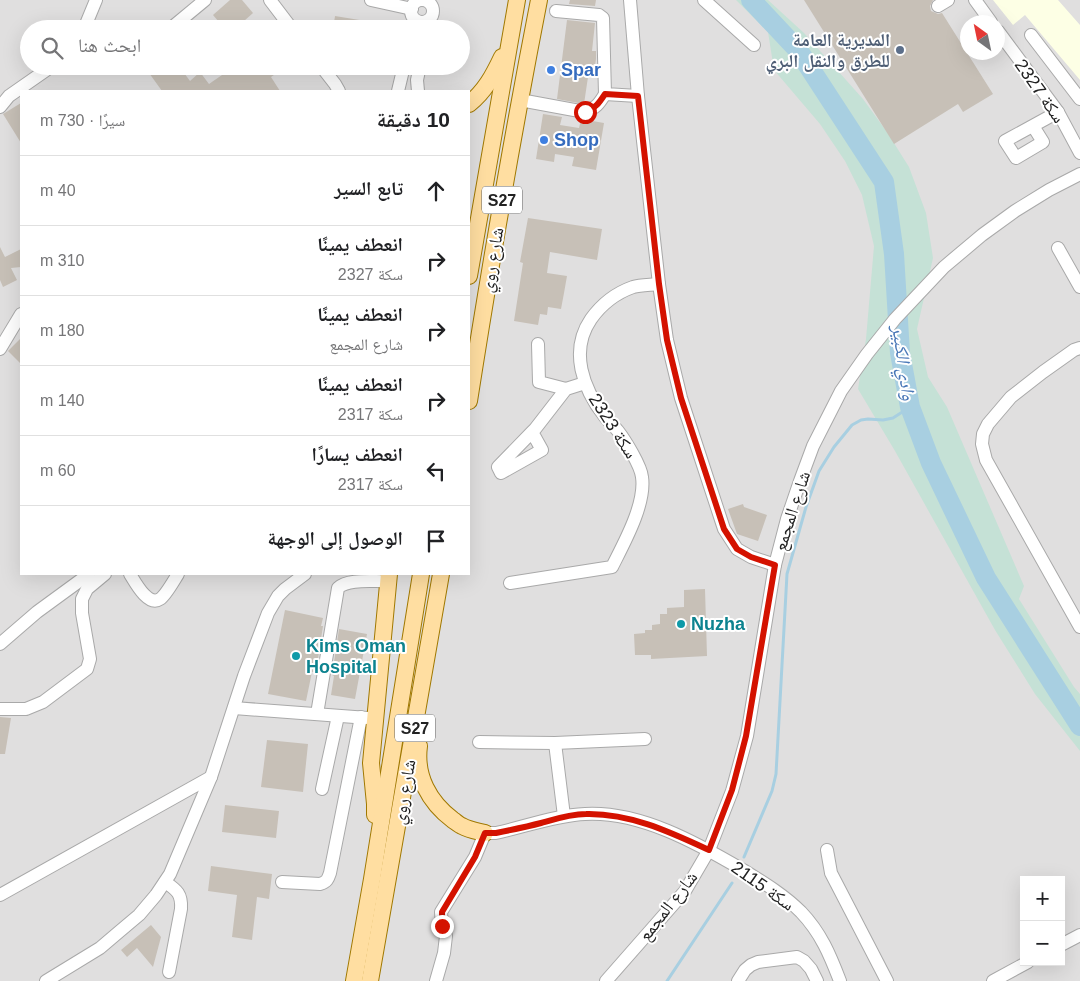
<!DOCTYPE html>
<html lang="ar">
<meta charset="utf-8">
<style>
body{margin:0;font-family:Helvetica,"Noto Naskh Arabic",sans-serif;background:#f2f2f2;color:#202124;direction:rtl}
.controls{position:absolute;right:15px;bottom:15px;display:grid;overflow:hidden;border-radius:0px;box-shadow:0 5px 20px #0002}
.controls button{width:45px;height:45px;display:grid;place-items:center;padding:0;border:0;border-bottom:1px solid #e0e0e0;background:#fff;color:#202124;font:25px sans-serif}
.compass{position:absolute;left:960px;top:15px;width:45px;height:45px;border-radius:50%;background:#fff;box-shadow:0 5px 20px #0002;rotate:327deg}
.stop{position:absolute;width:15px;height:15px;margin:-11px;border:4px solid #d41200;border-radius:50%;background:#fff}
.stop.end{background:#d41200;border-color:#fff;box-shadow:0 1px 5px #0008}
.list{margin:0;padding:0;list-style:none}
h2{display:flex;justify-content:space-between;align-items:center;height:65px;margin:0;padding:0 20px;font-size:21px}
h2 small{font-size:16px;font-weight:400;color:#757577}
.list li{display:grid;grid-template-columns:32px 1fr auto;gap:15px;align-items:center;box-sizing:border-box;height:70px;padding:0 20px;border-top:1px solid #e0e0e0}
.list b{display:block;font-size:19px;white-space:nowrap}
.list p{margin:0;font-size:16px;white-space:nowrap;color:#757577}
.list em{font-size:16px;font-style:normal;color:#757577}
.icon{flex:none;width:28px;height:28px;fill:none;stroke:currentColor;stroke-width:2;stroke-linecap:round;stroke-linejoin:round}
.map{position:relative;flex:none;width:1080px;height:981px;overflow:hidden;direction:ltr}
.search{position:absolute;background:#fff;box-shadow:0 5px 20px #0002;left:20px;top:20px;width:450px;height:55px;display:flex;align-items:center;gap:12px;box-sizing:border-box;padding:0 18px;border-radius:28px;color:#757577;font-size:19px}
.panel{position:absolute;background:#fff;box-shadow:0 5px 20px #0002;left:20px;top:90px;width:450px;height:485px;border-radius:0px;direction:rtl}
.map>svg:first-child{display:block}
.residential{fill:#e0dfdf;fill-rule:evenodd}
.education{fill:#fdffe5}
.wetland{fill:#c5e1d6}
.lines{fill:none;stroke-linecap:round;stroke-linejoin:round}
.stream{stroke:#a8cfe1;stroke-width:3}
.river{stroke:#a8cfe1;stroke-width:20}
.building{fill:#c7c0b7}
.minor-casing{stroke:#a9a9a9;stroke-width:14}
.major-casing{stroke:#a07800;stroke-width:18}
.minor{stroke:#fff;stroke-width:12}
.major{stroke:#ffdea1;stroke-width:16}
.route{stroke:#d41200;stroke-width:6}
.service-dot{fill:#5c6f8a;stroke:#fff;stroke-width:2}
.shop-dot{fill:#3f7fe0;stroke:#fff;stroke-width:2}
.culture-dot{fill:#0f9aa8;stroke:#fff;stroke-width:2}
.labels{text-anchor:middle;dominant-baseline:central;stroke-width:4;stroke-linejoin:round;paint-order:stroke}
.shield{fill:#fff;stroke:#646464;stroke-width:1}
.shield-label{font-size:16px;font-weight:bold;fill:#222}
.service-label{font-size:18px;font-weight:bold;fill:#4e5e75;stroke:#fff;text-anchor:end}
.shop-label{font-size:18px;font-weight:bold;fill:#366cbe;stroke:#fff;text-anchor:start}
.street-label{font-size:18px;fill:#222;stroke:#fff}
.culture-label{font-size:18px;font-weight:bold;fill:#0d838f;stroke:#fff;text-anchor:start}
.water-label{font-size:19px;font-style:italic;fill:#4977b7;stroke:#fff}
</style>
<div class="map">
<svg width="1080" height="981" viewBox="0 0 1080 981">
<rect width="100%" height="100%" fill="#f2f0e8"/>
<path class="residential" d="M0 0H1080V981H0ZM968 22H998V52H968ZM29 29H461V66H29ZM21 91H469V574H21ZM1024 880H1061V962H1024Z"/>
<path class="education" d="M993 0H1058L1080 25V80L1025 15 1013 25Z"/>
<path class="wetland" d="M736 0H768L804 33 863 99 887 132 909 167 926 213 933 258 917 329 928 377 947 407 1024 586 1019 599 1074 687 1080 694V751L1035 694 995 630 895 451 858 389 866 339 874 246 862 195 845 161 820 124 774 70 768 32Z"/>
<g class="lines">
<g class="stream">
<path d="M744 857 772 791 776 774 787 574 806 507 819 471 834 447 852 425 861 420 868 419 883 420 893 418 910 407"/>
<path d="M667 981 732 883"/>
</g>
<path class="river" d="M751 0 798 50 884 182 894 254 900 353 910 407 931 463 986 578 1080 726"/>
</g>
<g class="building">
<path d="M230 0H242L253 13 235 29H225L213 15Z"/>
<path d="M570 0H596L595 6 569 4Z"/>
<path d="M804 0H933L930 6 931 11 938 14 942 13 993 94 963 112 958 104 894 144Z"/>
<path d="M335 16 384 24V29H333Z"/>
<path d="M567 20 595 23 592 51H596V59L593 78 588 77 584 104 557 99Z"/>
<path d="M144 66H179L190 81 200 72 209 84 235 66H287L271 77 280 91H162Z"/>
<path d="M21 103V143L3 114Z"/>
<path d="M543 114 562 117 560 125 579 128 581 119 604 123 596 170 572 166 574 157 555 154 554 162 536 159Z"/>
<path d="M528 218 602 229 597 260 550 252 547 273 567 276 564 293 561 309 548 307 547 315 540 314 538 325 514 321 523 263 520 262Z"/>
<path d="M0 247 5 257 21 249V267L11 268 17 280 3 287 0 280Z"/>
<path d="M21 338V364L8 351Z"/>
<path d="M743 504 744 507 767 515 758 541 737 534 728 509Z"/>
<path d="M705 589 707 656 651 659V655H635L634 634 645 633V630H652V625L660 624V614H667V608L684 607V590Z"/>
<path d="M285 610 323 618 321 626H323L316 672H312L306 701 268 694Z"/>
<path d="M339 629 367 634 355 699 331 695 334 676 332 675Z"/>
<path d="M0 717 11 718 5 754H0Z"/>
<path d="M267 740 308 744 303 792 261 787Z"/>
<path d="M225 805 279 811 276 838 222 832Z"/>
<path d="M211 866 272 874 269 899 257 897 252 940 232 937 237 895 208 891Z"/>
<path d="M151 925 161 937 153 967 137 948 127 957 121 950Z"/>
</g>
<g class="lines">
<defs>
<g id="minor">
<path d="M270 0 292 29"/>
<path d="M371 0 412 9"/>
<path d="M630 0 638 96 659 284 667 340 681 398 724 529 737 549 751 557 775 565"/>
<path d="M704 0 754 45"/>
<path d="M975 0 991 22"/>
<circle cx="422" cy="11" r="11"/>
<path d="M938 6 948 0"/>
<path d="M556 11 599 15 603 18 605 94 638 96"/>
<path d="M84 29 96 0"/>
<path d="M170 29 205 0"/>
<path d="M998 31 1058 112 1080 153"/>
<path d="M1031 35 1080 99"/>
<path d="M102 66 107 67 115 66"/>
<path d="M321 66 335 84 339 91"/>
<path d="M398 91 404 66"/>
<path d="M418 91 417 80 420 66"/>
<path d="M520 100 585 112C596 108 599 104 605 94"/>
<path d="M0 107 9 96 52 66"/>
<path d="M1033 126 1043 142 1016 158 1005 141 1058 112"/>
<path d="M1058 248 1080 287"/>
<path d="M538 344 539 382 566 389"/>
<path d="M1080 348 1074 350 1043 372 1011 397 988 424 983 434 982 444 986 460 1080 627"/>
<path d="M0 349 21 314"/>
<path d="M532 432 542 450 501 473 498 467 532 432 535 429 566 389 585 383"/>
<path d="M130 574C135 582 148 607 160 599 166 595 174 580 178 574"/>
<path d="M510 583 612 567C624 543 646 504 642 477 641 466 625 440 618 431 614 426 609 422 605 417 583 389 569 351 591 319 601 305 616 293 633 287 640 285 651 285 659 284"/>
<path d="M0 644 37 612 89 574"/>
<path d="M234 708 368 718"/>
<path d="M0 709H26L43 702 87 669 90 659 82 613V599L87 589 105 574"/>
<path d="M317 714 338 588C348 578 375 582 389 581"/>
<path d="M479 742 555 743"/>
<path d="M322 789 338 716"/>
<path d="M564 816 555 743 645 739"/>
<path d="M827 850 831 873 887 981"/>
<path d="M165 882C177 890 182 894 181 909L169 972"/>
<path d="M282 882 320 884C327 882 328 879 330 873L361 717"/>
<path d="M0 895 211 777"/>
<path d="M1061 945 1080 935"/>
<path d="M46 981 100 948 120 931 139 915 156 895 170 874 211 777 244 676 268 613 278 596 285 589 305 574"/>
<path d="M436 981 444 953 446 936 442 926 441 912 475 857 485 833H496C524 827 557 815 585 814 640 811 697 843 743 870 764 883 784 895 801 912 821 933 830 955 840 981"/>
<path d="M606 981 685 891 709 850 732 791 747 736 775 565 787 519 800 481 813 446 841 391 867 354 895 319 944 267 982 235 1015 211 1049 190 1080 174"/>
<path d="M738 981 745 970 751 965 758 962 797 957 804 961 811 969 817 981"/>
<path d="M993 981 1028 962"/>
</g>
<g id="major">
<path d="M469 104C485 91 493 76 502 57"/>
<path d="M469 276 517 0"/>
<path d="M469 401C490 267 513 133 539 0"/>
<path d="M419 746C415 776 429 802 453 820 456 822 459 825 462 826 469 830 477 831 485 833"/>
<path d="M375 815V804L371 763 389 574"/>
<path d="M354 981 372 879 421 574"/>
<path d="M370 981 441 574"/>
</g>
</defs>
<use href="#minor" class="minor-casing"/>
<use href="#major" class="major-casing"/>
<use href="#minor" class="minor"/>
<use href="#major" class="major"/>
</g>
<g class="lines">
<path class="route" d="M442 926V912L475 857 485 833H496C511 830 526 827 541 823 555 819 570 814 586 814 630 813 670 832 709 850L732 790 746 736 775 565 751 557 737 549 724 529 681 398 667 340 659 284 638 96 605 94C599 103 596 108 585 112"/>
</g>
<circle class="service-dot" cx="900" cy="50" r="5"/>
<g class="shop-dot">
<circle cx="551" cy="70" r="5"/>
<circle cx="544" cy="140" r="5"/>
</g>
<g class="culture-dot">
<circle cx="681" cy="624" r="5"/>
<circle cx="296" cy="656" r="5"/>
</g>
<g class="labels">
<g class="shield">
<rect x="482" y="186.5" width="40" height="27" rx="4"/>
<rect x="395" y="714.5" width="40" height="27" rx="4"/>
</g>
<g class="shield-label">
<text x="502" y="200">S27</text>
<text x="415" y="728">S27</text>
</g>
<g class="service-label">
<text x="890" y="40">المديرية العامة<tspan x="890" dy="21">للطرق والنقل البري</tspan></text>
</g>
<g class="shop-label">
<text x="561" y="70">Spar</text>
<text x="554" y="140">Shop</text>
</g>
<g class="street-label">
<text transform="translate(1040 91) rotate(55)">سكة 2327</text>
<text transform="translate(492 260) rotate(-80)">شارع روي</text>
<text transform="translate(613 426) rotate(57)">سكة 2323</text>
<text transform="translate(792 511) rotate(-72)">شارع المجمع</text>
<text transform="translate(404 792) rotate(-80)">شارع روي</text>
<text transform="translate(763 886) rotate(35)">سكة 2115</text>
<text transform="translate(668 906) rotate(-52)">شارع المجمع</text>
</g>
<g class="culture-label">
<text x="691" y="624">Nuzha</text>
<text x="306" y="646">Kims Oman<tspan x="306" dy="21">Hospital</tspan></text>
</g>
<g class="water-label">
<text transform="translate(904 363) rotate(82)">وادي الكبير</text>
</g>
</g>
</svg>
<div class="controls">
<button>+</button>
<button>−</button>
</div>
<svg class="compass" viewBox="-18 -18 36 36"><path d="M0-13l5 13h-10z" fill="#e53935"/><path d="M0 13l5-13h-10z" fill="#757577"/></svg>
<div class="stop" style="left:585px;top:112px"></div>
<div class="stop end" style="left:442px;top:926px"></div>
<div class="search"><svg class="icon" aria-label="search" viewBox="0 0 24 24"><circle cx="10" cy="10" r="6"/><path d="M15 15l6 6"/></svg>ابحث هنا</div>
<section class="panel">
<h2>10 دقيقة<small>سيرًا · 730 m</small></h2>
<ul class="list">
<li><svg class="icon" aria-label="ahead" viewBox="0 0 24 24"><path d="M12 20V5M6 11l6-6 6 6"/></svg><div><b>تابع السير</b></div><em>40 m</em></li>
<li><svg class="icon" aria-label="right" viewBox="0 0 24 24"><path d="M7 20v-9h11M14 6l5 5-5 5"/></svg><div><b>انعطف يمينًا</b><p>سكة 2327</p></div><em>310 m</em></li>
<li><svg class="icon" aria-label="right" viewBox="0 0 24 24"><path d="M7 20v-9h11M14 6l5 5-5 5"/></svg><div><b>انعطف يمينًا</b><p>شارع المجمع</p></div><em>180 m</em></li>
<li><svg class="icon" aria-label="right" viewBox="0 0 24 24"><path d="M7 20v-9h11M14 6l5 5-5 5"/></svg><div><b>انعطف يمينًا</b><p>سكة 2317</p></div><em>140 m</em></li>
<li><svg class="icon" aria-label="left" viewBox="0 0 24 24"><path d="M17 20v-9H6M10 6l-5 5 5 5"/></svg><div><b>انعطف يسارًا</b><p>سكة 2317</p></div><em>60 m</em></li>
<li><svg class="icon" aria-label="arrive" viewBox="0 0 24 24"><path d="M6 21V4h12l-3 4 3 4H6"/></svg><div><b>الوصول إلى الوجهة</b></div></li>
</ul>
</section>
</div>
